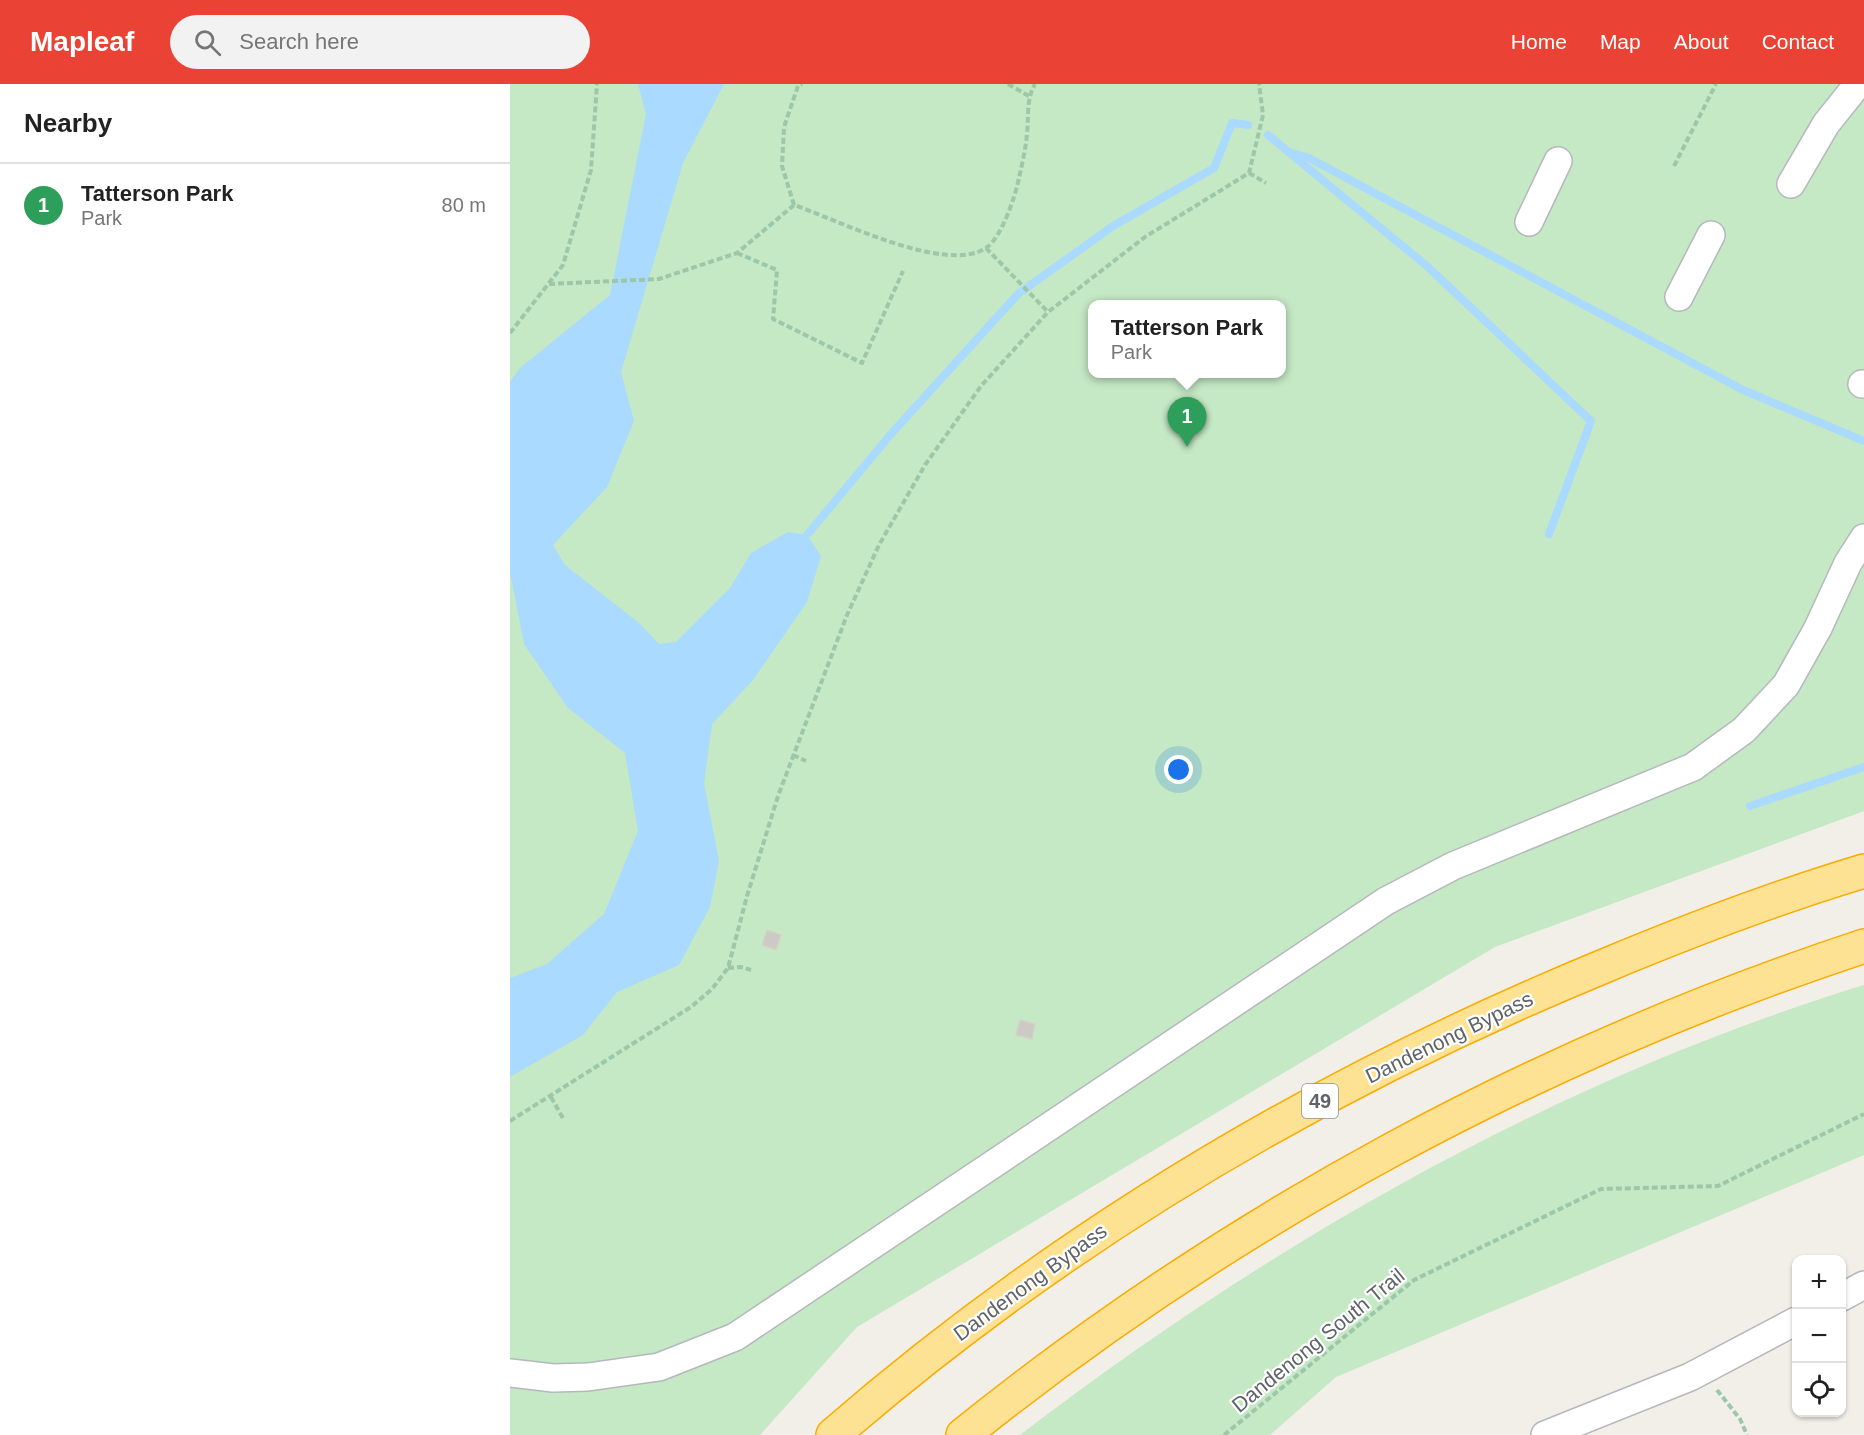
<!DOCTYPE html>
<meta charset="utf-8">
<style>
body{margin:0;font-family:Helvetica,sans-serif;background:#f2f2f2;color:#222}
.controls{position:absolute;right:18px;bottom:18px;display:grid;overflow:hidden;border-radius:12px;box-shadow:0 2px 4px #0004}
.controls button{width:54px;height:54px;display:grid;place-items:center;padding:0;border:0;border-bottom:2px solid #e0e0e0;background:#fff;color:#222;font:30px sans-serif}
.you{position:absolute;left:669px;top:686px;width:21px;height:21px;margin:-15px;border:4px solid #fff;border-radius:50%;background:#1a73e8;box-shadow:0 0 0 9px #1a73e833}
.badge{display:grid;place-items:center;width:39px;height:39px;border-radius:50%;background:#ea4335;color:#fff;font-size:20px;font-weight:700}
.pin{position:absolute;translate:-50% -50px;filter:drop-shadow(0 2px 3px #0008)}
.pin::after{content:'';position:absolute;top:32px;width:21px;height:18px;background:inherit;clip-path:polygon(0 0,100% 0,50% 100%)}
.popup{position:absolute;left:578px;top:216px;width:198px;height:78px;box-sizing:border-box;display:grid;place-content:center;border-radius:12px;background:#fff;filter:drop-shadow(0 2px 4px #0005);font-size:20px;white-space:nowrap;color:#767676}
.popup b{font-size:22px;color:#222}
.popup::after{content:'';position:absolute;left:50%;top:100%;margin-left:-12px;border:12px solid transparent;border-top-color:#fff}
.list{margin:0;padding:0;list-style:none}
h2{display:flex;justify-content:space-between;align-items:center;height:78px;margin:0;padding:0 24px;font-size:26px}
h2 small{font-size:20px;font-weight:400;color:#767676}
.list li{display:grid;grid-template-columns:39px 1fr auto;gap:18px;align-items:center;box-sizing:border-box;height:84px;padding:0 24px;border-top:2px solid #e0e0e0}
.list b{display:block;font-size:22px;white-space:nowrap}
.list p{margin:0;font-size:20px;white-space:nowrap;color:#767676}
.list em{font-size:20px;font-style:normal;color:#767676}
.icon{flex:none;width:33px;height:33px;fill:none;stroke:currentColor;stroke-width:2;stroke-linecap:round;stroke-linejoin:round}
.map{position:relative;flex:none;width:1354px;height:1351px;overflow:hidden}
header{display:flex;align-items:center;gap:36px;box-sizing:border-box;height:84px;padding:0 30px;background:#ea4335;color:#fff}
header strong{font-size:28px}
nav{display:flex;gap:33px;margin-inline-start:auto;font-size:21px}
.search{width:420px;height:54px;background:#f2f2f2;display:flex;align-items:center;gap:15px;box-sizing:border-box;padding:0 21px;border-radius:33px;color:#767676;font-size:22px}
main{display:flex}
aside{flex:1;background:#fff}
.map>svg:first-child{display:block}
.green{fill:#c5e8c5;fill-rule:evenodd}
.water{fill:#aadaff}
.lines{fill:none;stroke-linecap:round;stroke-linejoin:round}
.stream{stroke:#aadaff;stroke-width:8}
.building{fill:#cccac5;stroke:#d6d1c6;stroke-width:1.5}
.minor-casing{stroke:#b5b8bc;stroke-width:30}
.highway-casing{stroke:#f9ab00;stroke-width:36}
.path{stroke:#9cc7a9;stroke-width:4;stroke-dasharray:6 3;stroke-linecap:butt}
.minor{stroke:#fff;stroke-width:27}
.highway{stroke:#fde293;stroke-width:33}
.labels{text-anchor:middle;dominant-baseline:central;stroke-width:4.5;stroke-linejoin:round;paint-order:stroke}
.shield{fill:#fff;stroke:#8f9295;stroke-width:1.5}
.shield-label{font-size:20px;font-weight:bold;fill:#5f6368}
.street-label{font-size:21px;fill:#5f6368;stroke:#fff}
</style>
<header>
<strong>Mapleaf</strong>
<div class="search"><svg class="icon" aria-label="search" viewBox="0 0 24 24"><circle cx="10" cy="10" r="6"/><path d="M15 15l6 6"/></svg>Search here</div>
<nav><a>Home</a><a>Map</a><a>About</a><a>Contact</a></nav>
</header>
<main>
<aside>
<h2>Nearby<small></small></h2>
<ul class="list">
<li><span class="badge" style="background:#2e9e5b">1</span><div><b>Tatterson Park</b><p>Park</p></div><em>80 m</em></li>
</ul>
</aside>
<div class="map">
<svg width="1354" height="1351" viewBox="0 0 1354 1351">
<rect width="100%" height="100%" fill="#f1efe8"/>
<g class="green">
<path d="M0 0H1354V727L985 863 347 1243 250 1351H0ZM582 220H771V290H582Z"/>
<path d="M1354 901V1071L826 1293 760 1351H510C763 1157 1048 995 1354 901Z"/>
</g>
<path class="water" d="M128 0H214L173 79 111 288 124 337 97 403 43 461 55 481 129 539 149 560 166 558 220 504 241 469 278 448 297 451 311 472 297 518 243 596 202 640 194 699 209 777 200 823 169 881 107 908 73 951 0 993V894L37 880 94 830 128 747 115 669 58 624 14 560 0 488V298L10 284 100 211 136 30Z"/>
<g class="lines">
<g class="stream">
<path d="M758 51 918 183 1081 337 1039 450"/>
<path d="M779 68 799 74 1233 306 1354 357"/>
<path d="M297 451 381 350 508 210 603 142 704 84 722 39 738 41"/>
<path d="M1240 722 1354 683"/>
</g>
</g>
<g class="building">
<path d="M257 846 271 851 266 866 252 861Z"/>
<path d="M510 936 525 940 522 955 506 951Z"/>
</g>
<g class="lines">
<defs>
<g id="minor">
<path d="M1281 100 1316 40 1348 0"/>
<path d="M1019 138 1048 77"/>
<path d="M1169 213 1201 151"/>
<path d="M1352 300H1354"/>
<path d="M1332 1213 1354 1201"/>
<path d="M0 1289 43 1294 78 1293 149 1283 225 1253 876 817 943 782 1183 683 1234 646 1276 601 1308 544 1338 479 1354 454"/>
<path d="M1035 1351 1180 1293 1286 1237"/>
</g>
<g id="highway">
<path d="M323 1351C551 1153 813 998 1092 883 1178 847 1264 814 1354 787"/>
<path d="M453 1351C721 1135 1027 970 1354 862"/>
</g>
</defs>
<use href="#minor" class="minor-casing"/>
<use href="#highway" class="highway-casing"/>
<g class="path">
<path d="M498 0 519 12"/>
<path d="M1164 82 1206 0"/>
<path d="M739 89 756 99"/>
<path d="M284 121 272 82 274 43 288 2 292 0"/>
<path d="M476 164 538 228"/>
<path d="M227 169 267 186 263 235 352 279 393 187"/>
<path d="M39 200 149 195 227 169 284 121C326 135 435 191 476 164 492 153 505 113 509 94 512 80 516 64 517 49 519 31 516 16 525 0"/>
<path d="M0 249 53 181 81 86 87 0"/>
<path d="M283 671 296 677"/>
<path d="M218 884 231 883 241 886"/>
<path d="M41 1013 54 1036"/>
<path d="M0 1037 181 923 202 905 218 884 237 812 268 712 337 531 369 461 415 381 471 302 538 228 635 153 739 89 753 31 749 0"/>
<path d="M1207 1306 1230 1335 1237 1351"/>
<path d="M714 1351 904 1196 1091 1105 1208 1102 1354 1030"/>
</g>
<use href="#minor" class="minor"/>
<use href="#highway" class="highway"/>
</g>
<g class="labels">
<rect class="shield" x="792" y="1000" width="36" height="34" rx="4.5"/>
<g class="shield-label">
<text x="810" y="1017">49</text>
</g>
<g class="street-label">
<text transform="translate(939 953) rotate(-26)">Dandenong Bypass</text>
<text transform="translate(520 1198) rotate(-36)">Dandenong Bypass</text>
<text transform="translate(808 1256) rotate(-39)">Dandenong South Trail</text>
</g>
</g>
</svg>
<div class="controls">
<button>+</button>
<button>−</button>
<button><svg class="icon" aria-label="locate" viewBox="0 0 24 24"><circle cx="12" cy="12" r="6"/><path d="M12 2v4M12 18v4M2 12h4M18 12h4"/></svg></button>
</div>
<div class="you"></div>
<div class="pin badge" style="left:677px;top:363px;background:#2e9e5b">1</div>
<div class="popup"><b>Tatterson Park</b>Park</div>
</div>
</main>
